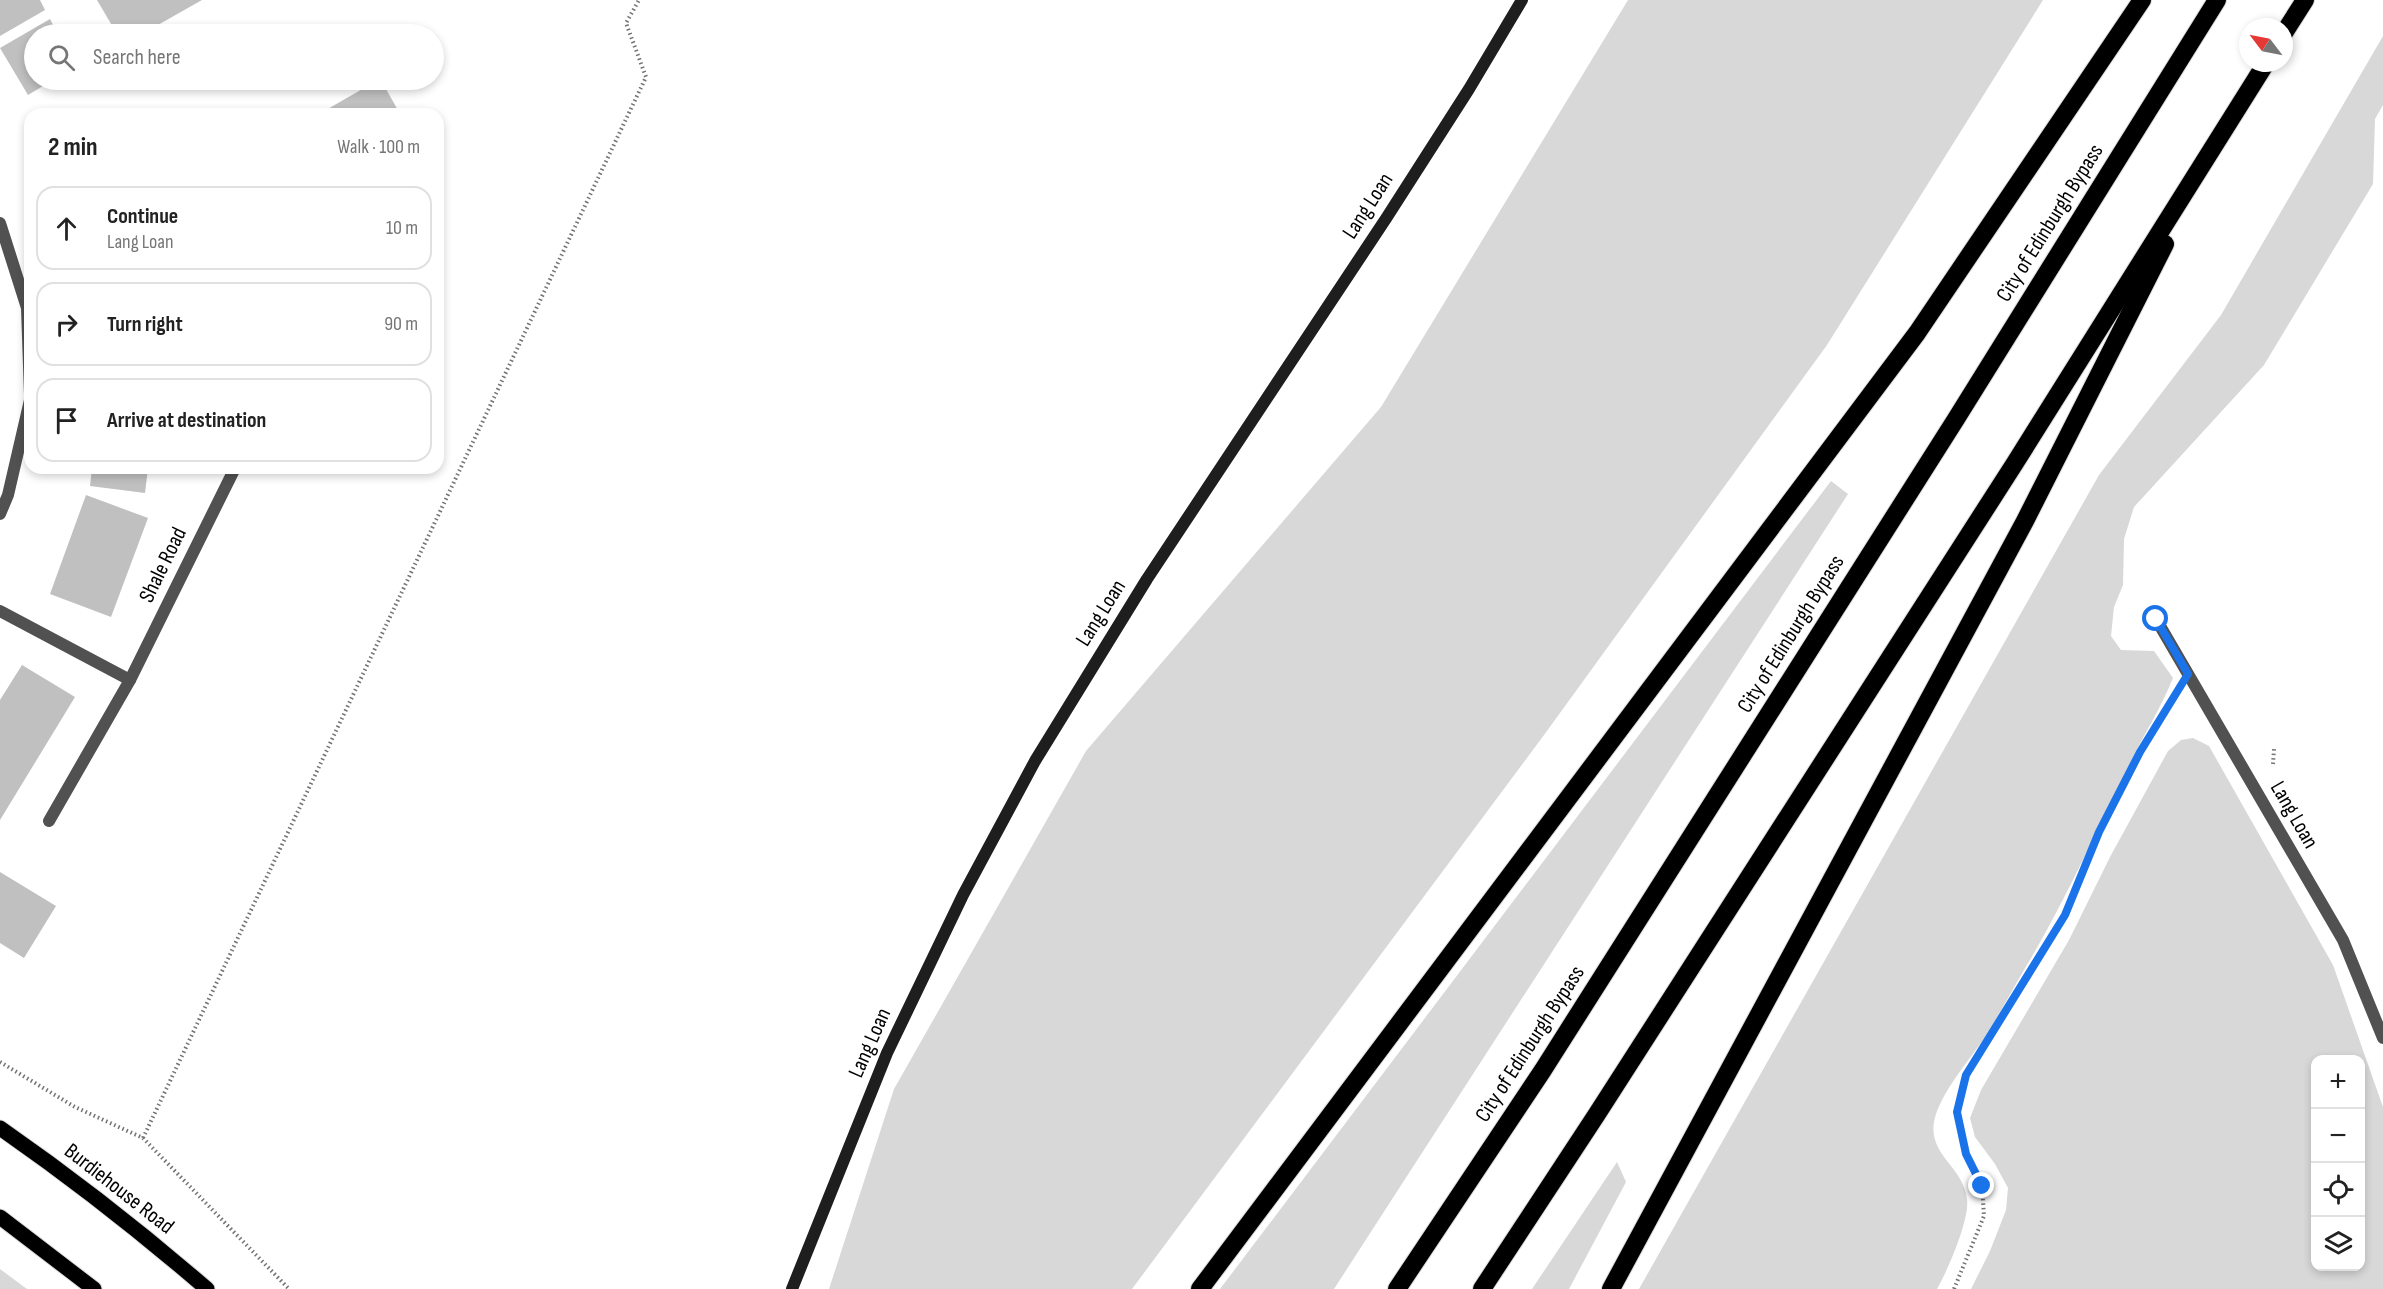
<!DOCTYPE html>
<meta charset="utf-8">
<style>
body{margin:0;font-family:"Sofia Sans Condensed",sans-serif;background:#f6f6f6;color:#222}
.controls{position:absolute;right:18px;bottom:18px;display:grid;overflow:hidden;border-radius:12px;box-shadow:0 3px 9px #0003}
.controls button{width:54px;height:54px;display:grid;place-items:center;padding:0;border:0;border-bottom:2px solid #e0e0e0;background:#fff;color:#222;font:30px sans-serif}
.compass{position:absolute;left:2239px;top:18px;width:54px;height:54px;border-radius:50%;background:#fff;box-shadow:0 3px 9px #0003;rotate:302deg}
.stop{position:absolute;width:18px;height:18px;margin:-14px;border:4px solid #1a73e8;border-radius:50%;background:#fff}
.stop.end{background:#1a73e8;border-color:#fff;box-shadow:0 2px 6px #0008}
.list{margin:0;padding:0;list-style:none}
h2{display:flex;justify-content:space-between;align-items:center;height:78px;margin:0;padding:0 24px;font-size:26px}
h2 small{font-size:20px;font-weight:400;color:#767676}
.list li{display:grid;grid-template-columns:39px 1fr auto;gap:18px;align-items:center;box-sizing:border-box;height:84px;margin:0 12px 12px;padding:0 12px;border:2px solid #e0e0e0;border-radius:18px}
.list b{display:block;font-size:22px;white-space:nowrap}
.list p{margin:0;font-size:20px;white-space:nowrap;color:#767676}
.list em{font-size:20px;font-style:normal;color:#767676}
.icon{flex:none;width:33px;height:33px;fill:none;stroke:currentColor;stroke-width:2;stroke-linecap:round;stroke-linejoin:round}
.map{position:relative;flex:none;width:2383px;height:1289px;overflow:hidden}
.search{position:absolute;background:#fff;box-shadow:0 3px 9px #0003;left:24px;top:24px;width:420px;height:66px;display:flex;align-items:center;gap:15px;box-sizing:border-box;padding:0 21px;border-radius:33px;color:#767676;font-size:22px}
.panel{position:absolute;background:#fff;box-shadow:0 3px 9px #0003;left:24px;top:108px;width:420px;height:366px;border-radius:18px}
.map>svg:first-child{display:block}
.green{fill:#d8d8d8;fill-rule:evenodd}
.building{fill:#c0c0c0}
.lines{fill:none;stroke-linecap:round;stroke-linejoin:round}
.primary-casing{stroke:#dbdbdb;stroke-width:17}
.highway-casing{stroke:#dbdbdb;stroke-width:20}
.path{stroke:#737373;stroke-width:4;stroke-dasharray:1.5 3;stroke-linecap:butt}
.lane{stroke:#515151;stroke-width:12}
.street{stroke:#515151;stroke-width:12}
.secondary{stroke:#1e1e1e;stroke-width:12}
.primary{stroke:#000;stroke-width:15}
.highway{stroke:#000;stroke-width:18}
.route{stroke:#1a73e8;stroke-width:8}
.labels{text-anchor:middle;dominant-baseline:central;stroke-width:4.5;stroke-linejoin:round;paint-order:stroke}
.street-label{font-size:22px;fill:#000;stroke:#fff}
</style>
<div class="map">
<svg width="2383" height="1289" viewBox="0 0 2383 1289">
<rect width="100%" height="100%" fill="#fff"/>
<g class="green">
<path d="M1628 0H2043L1827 345 1544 735 1132 1289H829L894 1089 1086 751 1381 407Z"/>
<path d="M2383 36V105L2375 119 2373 184 2264 365 2134 507 2124 539 2123 585 2114 607 2111 636 2121 650 2154 651 2173 678C2161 708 2144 734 2130 763 2095 833 2064 904 2024 970 2011 992 1999 1015 1985 1037 1969 1061 1946 1086 1936 1114 1923 1154 1963 1164 1967 1199 1970 1219 1948 1270 1937 1289H1639L2099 475 2221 315Z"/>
<path d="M1831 481 1848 494 1334 1289H1220Z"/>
<path d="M2193 738 2209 746 2333 965 2383 1107V1289H1971L1990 1251 2006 1210 2008 1188 1995 1164 1975 1137 1970 1118 1981 1090 2069 940 2110 857 2168 751 2181 740ZM2316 1060H2360V1266H2316Z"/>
<path d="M1617 1162 1626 1182 1569 1289H1532Z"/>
<path d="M0 1269 27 1289H0Z"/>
</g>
<g class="building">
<path d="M0 0H40L45 10 0 36Z"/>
<path d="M97 0H202L142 34H117Z"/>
<path d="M50 19 58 34H34V80H53L28 95 0 48Z"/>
<path d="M378 80H381L400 114H319Z"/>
<path d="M92 468H148L145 493 90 486Z"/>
<path d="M86 495 148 518 111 617 50 594Z"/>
<path d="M22 665 75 697 0 820V700Z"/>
<path d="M0 872 56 906 24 958 0 943Z"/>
</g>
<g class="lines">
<defs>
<g id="primary">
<path d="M0 1128C72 1178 141 1232 207 1289"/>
<path d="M0 1217 94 1289"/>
</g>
<g id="highway">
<path d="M2284 33 2305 0"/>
<path d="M1200 1289 1917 333 2142 0"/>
<path d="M1397 1289 1543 1070 1956 419 2217 0"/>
<path d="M1482 1289 1597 1114 2015 463 2266 63"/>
<path d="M1611 1289 2025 521 2165 244"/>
</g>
</defs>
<use href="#primary" class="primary-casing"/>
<use href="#highway" class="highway-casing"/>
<g class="path">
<path d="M2273 764 2274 749"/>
<path d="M0 1062 75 1107 143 1138 289 1289"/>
<path d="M143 1138 646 77 626 23 639 0"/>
<path d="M1954 1289 1984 1216 1982 1186 1966 1154 1957 1112 1966 1075 2065 915 2099 832 2140 752 2172 700"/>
</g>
<path class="lane" d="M2156 619 2343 940 2383 1038"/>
<g class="street">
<path d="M0 223 27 308 30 394"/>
<path d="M0 514 8 495 30 400"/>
<path d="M0 611 130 680"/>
<path d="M49 821 130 680 235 468"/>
</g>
<path class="secondary" d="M792 1289 887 1053 963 895 1035 761 1147 579 1387 217 1469 89 1522 0"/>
<use href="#primary" class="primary"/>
<use href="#highway" class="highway"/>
</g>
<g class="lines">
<path class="route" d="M1982 1186 1966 1154 1957 1112 1966 1075 2065 915 2099 832 2140 752 2188 674 2156 619"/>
</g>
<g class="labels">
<g class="street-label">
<text transform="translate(1368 206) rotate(-57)">Lang Loan</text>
<text transform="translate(2050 223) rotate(-58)">City of Edinburgh Bypass</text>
<text transform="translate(163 565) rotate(-64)">Shale Road</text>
<text transform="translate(1101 613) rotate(-58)">Lang Loan</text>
<text transform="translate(1791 634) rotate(-58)">City of Edinburgh Bypass</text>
<text transform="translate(2294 815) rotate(60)">Lang Loan</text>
<text transform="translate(870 1043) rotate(-66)">Lang Loan</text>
<text transform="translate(1530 1044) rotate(-57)">City of Edinburgh Bypass</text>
<text transform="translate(119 1189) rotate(38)">Burdiehouse Road</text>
</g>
</g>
</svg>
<div class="controls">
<button>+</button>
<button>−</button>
<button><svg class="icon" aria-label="locate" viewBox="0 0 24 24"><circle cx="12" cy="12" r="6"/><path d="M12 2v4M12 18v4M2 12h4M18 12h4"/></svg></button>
<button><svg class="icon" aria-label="layers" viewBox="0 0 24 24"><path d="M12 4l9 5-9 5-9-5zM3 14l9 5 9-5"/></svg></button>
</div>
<svg class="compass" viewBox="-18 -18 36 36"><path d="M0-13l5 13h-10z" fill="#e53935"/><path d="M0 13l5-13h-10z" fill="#767676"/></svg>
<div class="stop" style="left:2156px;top:619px"></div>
<div class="stop end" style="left:1982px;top:1186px"></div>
<div class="search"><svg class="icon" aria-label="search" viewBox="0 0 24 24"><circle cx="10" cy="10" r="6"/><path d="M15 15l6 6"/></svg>Search here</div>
<section class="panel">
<h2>2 min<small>Walk · 100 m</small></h2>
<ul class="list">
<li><svg class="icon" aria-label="ahead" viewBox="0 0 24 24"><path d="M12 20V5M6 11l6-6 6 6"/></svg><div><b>Continue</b><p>Lang Loan</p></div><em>10 m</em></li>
<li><svg class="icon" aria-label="right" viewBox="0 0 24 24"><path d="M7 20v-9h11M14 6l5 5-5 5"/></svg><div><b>Turn right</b></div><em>90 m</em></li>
<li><svg class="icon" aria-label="arrive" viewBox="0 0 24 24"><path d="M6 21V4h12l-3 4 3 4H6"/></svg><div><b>Arrive at destination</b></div></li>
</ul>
</section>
</div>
